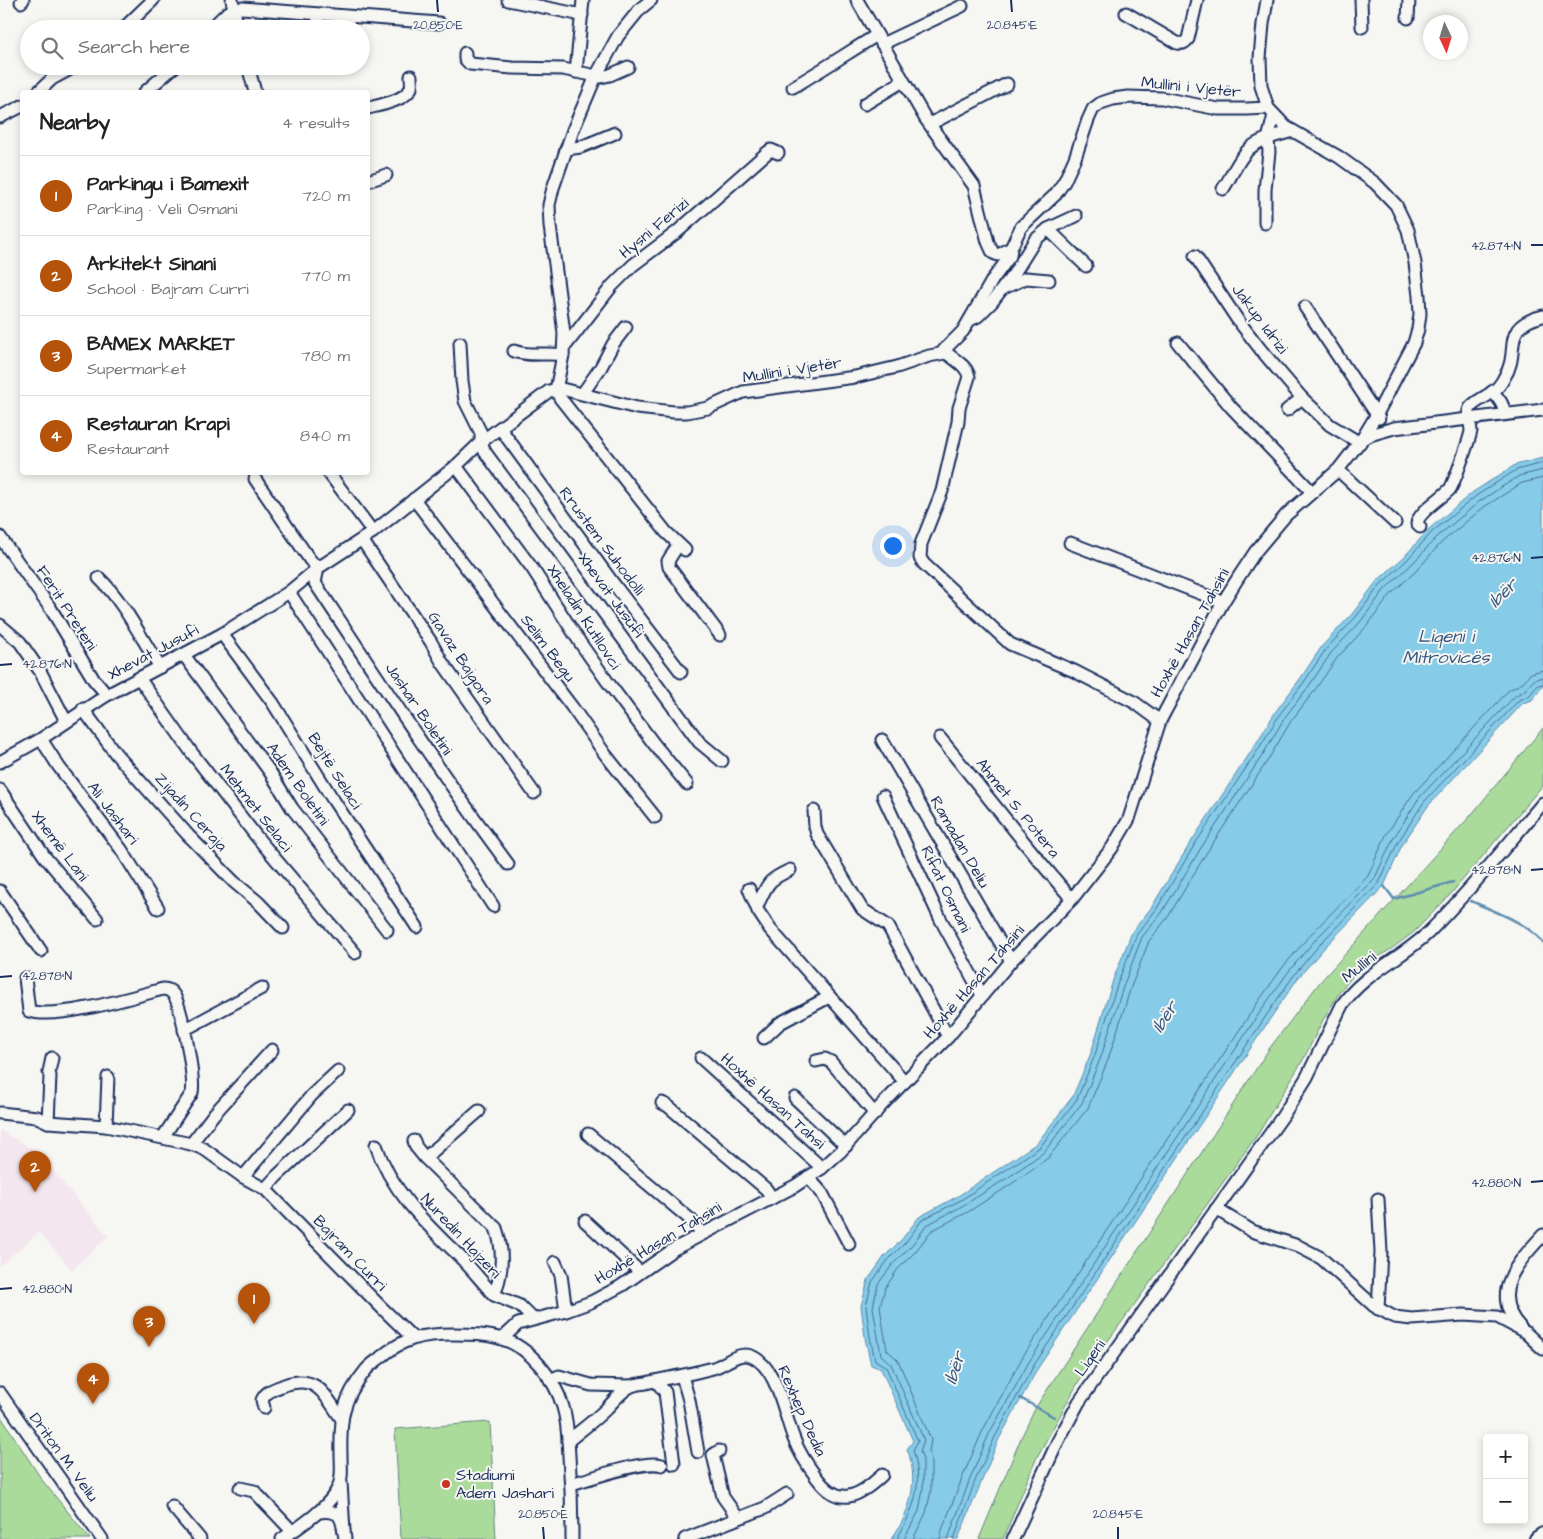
<!DOCTYPE html>
<meta charset="utf-8">
<style>
body{margin:0;font-family:"Architects Daughter",sans-serif;background:#f6f6f6;color:#222}
.controls{position:absolute;right:15px;bottom:15px;display:grid;overflow:hidden;border-radius:5px;box-shadow:0 2px 8px #0003}
.controls button{width:45px;height:45px;display:grid;place-items:center;padding:0;border:0;border-bottom:1px solid #e0e0e0;background:#fff;color:#222;font:25px sans-serif}
.compass{position:absolute;left:1423px;top:15px;width:45px;height:45px;border-radius:50%;background:#fff;box-shadow:0 2px 8px #0003;rotate:176deg}
.you{position:absolute;left:892px;top:545px;width:18px;height:18px;margin:-12px;border:4px solid #fff;border-radius:50%;background:#1a73e8;box-shadow:0 0 0 8px #1a73e833}
.badge{display:grid;place-items:center;width:32px;height:32px;border-radius:50%;background:#b45309;color:#fff;font-size:16px;font-weight:700}
.pin{position:absolute;translate:-50% -41px;filter:drop-shadow(0 1px 2px #0008)}
.pin::after{content:'';position:absolute;top:26px;width:18px;height:15px;background:inherit;clip-path:polygon(0 0,100% 0,50% 100%)}
.list{margin:0;padding:0;list-style:none}
h2{display:flex;justify-content:space-between;align-items:center;height:65px;margin:0;padding:0 20px;font-size:21px}
h2 small{font-size:16px;font-weight:400;color:#767676}
.list li{display:grid;grid-template-columns:32px 1fr auto;gap:15px;align-items:center;box-sizing:border-box;height:80px;padding:0 20px;border-top:1px solid #e0e0e0}
.list b{display:block;font-size:19px;white-space:nowrap}
.list p{margin:0;font-size:16px;white-space:nowrap;color:#767676}
.list em{font-size:16px;font-style:normal;color:#767676}
.icon{flex:none;width:28px;height:28px;fill:none;stroke:currentColor;stroke-width:2;stroke-linecap:round;stroke-linejoin:round}
.map{position:relative;flex:none;width:1543px;height:1539px;overflow:hidden}
.search{position:absolute;background:#fff;box-shadow:0 2px 8px #0003;left:20px;top:20px;width:350px;height:55px;display:flex;align-items:center;gap:12px;box-sizing:border-box;padding:0 18px;border-radius:28px;color:#767676;font-size:19px}
.panel{position:absolute;background:#fff;box-shadow:0 2px 8px #0003;left:20px;top:90px;width:350px;height:385px;border-radius:5px}
.map>svg:first-child{display:block}
.built{fill:#f4e6ee}
.green{fill:#abdb9b;stroke:#63857c}
.water{fill:#86cbe7;stroke:#5b8db0}
.lines{fill:none;stroke-linecap:round;stroke-linejoin:round}
.shore{stroke:#466d95;stroke-width:1}
.stream{stroke:#5b8db0;stroke-width:2.5}
.minor-casing{stroke:#1b2f5e;stroke-width:15}
.major-casing{stroke:#1b2f5e;stroke-width:18}
.minor{stroke:#f6f6f2;stroke-width:11}
.major{stroke:#f6f6f2;stroke-width:14}
.ticks{fill:none;stroke:#1b2f5e;stroke-width:2}
.poi-dot{fill:#c8321e;stroke:#f6f6f2;stroke-width:2}
.labels{text-anchor:middle;dominant-baseline:central;stroke-width:4;stroke-linejoin:round;paint-order:stroke}
.street-label{font-size:16px;fill:#1b2f5e;stroke:#f6f6f2}
.poi-label{font-size:16px;fill:#1b2f5e;stroke:#f6f6f2;text-anchor:start}
.water-label{font-size:18px;font-style:italic;fill:#365680;stroke:#f6f6f2}
.ticks-label{font-size:12px;text-anchor:middle;fill:#1b2f5e;stroke:#f6f6f2;stroke-width:4;stroke-linejoin:round;paint-order:stroke}
</style>
<div class="map">
<svg width="1543" height="1539" viewBox="0 0 1543 1539">
<rect width="100%" height="100%" fill="#f6f6f2"/>
<filter id="ink" filterUnits="userSpaceOnUse"><feTurbulence type="fractalNoise" baseFrequency=".02" numOctaves="2"/><feDisplacementMap in="SourceGraphic" scale="10" xChannelSelector="R" yChannelSelector="G"/><feConvolveMatrix kernelMatrix="1 2 1 2 8 2 1 2 1" color-interpolation-filters="sRGB"/></filter>
<g filter="url(#ink)">
<path class="built" d="M0 1130 37 1152 108 1236 72 1270 39 1232 0 1266Z"/>
<g class="green">
<path d="M1543 728V785L1449 896 1414 932 1391 949 1358 970 1341 990 1323 1020 1303 1060 1258 1134 1079 1381 1037 1457 1003 1539H979L1021 1438 1036 1407 1269 1049 1320 982 1472 814Z"/>
<path d="M0 1415 42 1480 90 1539H0Z"/>
<path d="M490 1422 496 1539H401L395 1429Z"/>
</g>
<path class="water" d="M1543 458V686L1532 700 1523 703 1428 806 1402 845 1384 886 1325 947 1298 978 1274 1013 1038 1368 999 1439 958 1539H891C911 1514 919 1478 907 1449L913 1441 881 1369 871 1365 865 1338 861 1306 868 1280 884 1257 902 1239 919 1217 958 1196 1037 1143 1073 1096 1091 1053 1113 980 1132 932 1151 908 1191 842 1252 750 1276 711 1300 679 1322 646 1352 614 1377 581 1404 557 1429 529 1473 492 1515 465Z"/>
<g class="lines">
<g class="shore">
<path d="M897 1539C914 1509 924 1484 913 1450L918 1441 886 1367 875 1360 870 1337 866 1306 872 1282 888 1260 906 1242 922 1220 961 1200 1040 1147 1077 1099 1095 1055 1118 982 1137 934 1156 910 1195 844 1256 753 1280 714 1304 682 1326 649 1356 617 1380 585 1407 560 1432 532 1476 496 1516 470 1543 463"/>
<path d="M904 1539 919 1511 923 1489V1460L920 1451 924 1440 891 1364 881 1355 873 1307 878 1284 893 1264 911 1246 927 1225 964 1205 1009 1177 1044 1152 1082 1103 1101 1057 1124 984 1142 937 1161 914 1201 848 1262 756 1285 717 1309 686 1331 653 1361 621 1385 589 1412 564 1437 537 1480 501 1519 476 1543 470"/>
<path d="M913 1539 926 1513 931 1491V1460L929 1452 931 1440 898 1360 887 1350 880 1307 885 1288 898 1269 916 1251 931 1231 968 1212 1013 1183 1048 1158 1088 1108 1108 1060 1131 987 1149 941 1168 917 1207 852 1268 760 1291 721 1315 690 1337 658 1367 626 1391 594 1417 570 1442 542 1484 507 1522 483 1543 478"/>
<path d="M940 1539 942 1530 963 1476 983 1430 1022 1358 1258 1002 1283 967 1310 935 1368 876 1386 835 1413 794 1509 690 1521 684 1531 673 1543 670"/>
<path d="M948 1539 970 1479 989 1434 1029 1362 1264 1006 1289 971 1316 939 1374 880 1393 839 1419 798 1515 696 1525 690 1535 679 1543 677"/>
<path d="M954 1539 975 1481 995 1437 1034 1365 1270 1010 1294 975 1321 943 1379 883 1398 842 1424 802 1519 700 1529 696 1538 685 1543 684"/>
</g>
<g class="stream">
<path d="M1384 886 1394 899 1453 882"/>
<path d="M1471 901C1493 911 1529 923 1543 943"/>
<path d="M1020 1398 1054 1417"/>
</g>
<defs>
<g id="minor">
<path d="M232 0 238 29"/>
<path d="M508 0 582 15"/>
<path d="M857 0 925 118 974 186 988 242 993 253 998 255 1011 248"/>
<path d="M1361 0 1362 27"/>
<path d="M21 2 23 0"/>
<path d="M1126 13 1177 43C1183 44 1185 43 1188 39L1197 0"/>
<path d="M317 15 320 29"/>
<path d="M1408 18 1409 0"/>
<path d="M123 29 153 0"/>
<path d="M211 29C221 19 227 9 242 8L439 23"/>
<path d="M882 44 962 6"/>
<path d="M465 53V59L470 64 512 68 563 69 601 77 610 75 628 67"/>
<path d="M248 66 255 92"/>
<path d="M576 72 583 0"/>
<path d="M793 87C822 70 849 52 877 35"/>
<path d="M38 92 52 79 76 66"/>
<path d="M145 92 175 66"/>
<path d="M865 104 903 81"/>
<path d="M368 108C380 105 405 101 411 88 412 84 411 80 411 76"/>
<path d="M0 117 22 106"/>
<path d="M930 124 1007 84"/>
<path d="M566 149 581 147 615 133"/>
<path d="M368 181 386 175"/>
<path d="M1223 189C1232 176 1238 159 1249 149 1260 139 1279 135 1293 131"/>
<path d="M1265 223V190L1269 152 1268 139 1274 115"/>
<path d="M1048 229 1086 266"/>
<path d="M1195 256 1237 319 1261 350 1302 398 1330 425 1360 443"/>
<path d="M1006 287 1026 278 1049 280"/>
<path d="M1305 307 1379 418"/>
<path d="M972 319 978 316 992 302 1015 272 1035 240 1048 229 1076 216"/>
<path d="M460 343 462 381 465 401 481 433V442L485 452 699 742 722 761"/>
<path d="M1178 343 1231 407 1312 492"/>
<path d="M564 346 567 344 612 286 633 265 677 232 768 152 771 150 778 153"/>
<path d="M514 351C529 357 547 352 563 355"/>
<path d="M556 390 563 355 564 333 550 226 549 205 553 188 573 130 596 76 618 36 640 9 651 0"/>
<path d="M556 390 560 398 666 532 685 550"/>
<path d="M1492 392C1500 399 1503 404 1505 414"/>
<path d="M583 393 601 367 613 344 626 327"/>
<path d="M1287 410 1302 398"/>
<path d="M500 428 610 579 681 672"/>
<path d="M1362 439 1373 434 1394 428 1543 410"/>
<path d="M456 466 532 568 581 644 607 681 654 744 687 784"/>
<path d="M1338 470 1395 523"/>
<path d="M328 472 373 532"/>
<path d="M255 479 310 560 318 568 315 583C378 678 440 773 508 864"/>
<path d="M414 499 572 707 605 754 655 817"/>
<path d="M1420 527 1417 524C1417 513 1442 498 1450 489 1454 483 1470 438 1471 431 1471 424 1466 415 1470 408 1475 401 1485 398 1492 392 1497 389 1501 384 1504 378 1522 351 1498 327 1543 316"/>
<path d="M0 537 51 609 94 680 107 695"/>
<path d="M362 540 431 642 442 662 534 793"/>
<path d="M1070 543 1223 602"/>
<path d="M678 545 668 561 669 567 720 635"/>
<path d="M99 578C124 602 141 638 160 667"/>
<path d="M289 592 493 906"/>
<path d="M0 625 20 642 40 671 66 721"/>
<path d="M222 634 273 703 332 798 417 927"/>
<path d="M184 655 270 772 292 808 387 930"/>
<path d="M139 678 192 753 256 836 355 953"/>
<path d="M83 709 116 754 188 835 234 882 258 902 283 928"/>
<path d="M1160 721 1134 702 1074 671 1010 644 924 564 920 558 921 544 942 491 958 422 959 408 969 377C967 364 951 359 944 350L963 331 993 279 1010 256 1011 248 1021 227 1055 195 1064 182 1075 158 1088 120 1093 109 1101 103 1113 99 1128 97 1162 98 1218 109H1247L1268 108"/>
<path d="M940 738C984 791 1026 847 1072 899"/>
<path d="M41 739 59 767 121 849 158 908"/>
<path d="M882 740 1011 961"/>
<path d="M0 762 41 739 107 695 222 634 289 592 318 568 373 532 456 466 481 442 549 391 562 389 637 408 674 412H687L708 408 743 392 855 377 897 367 929 356 945 353"/>
<path d="M0 790 45 857 97 919"/>
<path d="M883 796 941 920 982 995"/>
<path d="M814 811 815 827 817 834 862 909 888 926 948 1037"/>
<path d="M749 889 758 911 770 929 905 1082"/>
<path d="M0 891 41 951"/>
<path d="M757 906C768 884 766 881 790 870"/>
<path d="M25 978 29 1011C57 1020 133 997 163 989 168 989 171 991 173 994 182 1005 195 1079 192 1093L163 1137"/>
<path d="M184 1030 262 988"/>
<path d="M764 1038 780 1023 829 997"/>
<path d="M701 1058 822 1168"/>
<path d="M816 1061 825 1059 831 1062 875 1114"/>
<path d="M795 1098 846 1146"/>
<path d="M662 1103 668 1106 766 1189 772 1198"/>
<path d="M0 1113 37 1117 48 1122 106 1126 191 1144 204 1149 243 1177 265 1189 383 1309 413 1338"/>
<path d="M48 1122 50 1076 49 1072 52 1058"/>
<path d="M106 1126 108 1077"/>
<path d="M588 1134 691 1220 702 1233"/>
<path d="M414 1141 416 1147 425 1158 496 1228C504 1251 503 1273 494 1295L520 1306 533 1319"/>
<path d="M191 1144 214 1114 272 1050"/>
<path d="M376 1145C390 1189 423 1221 455 1252 469 1265 481 1281 494 1295"/>
<path d="M425 1158 479 1111"/>
<path d="M243 1177 312 1095 338 1071"/>
<path d="M808 1177 822 1193 849 1244"/>
<path d="M265 1189 277 1176 348 1110"/>
<path d="M1216 1209 1252 1231 1298 1246 1321 1258 1374 1306 1394 1317 1412 1319 1463 1315 1497 1317 1525 1332 1543 1349"/>
<path d="M585 1221 640 1272"/>
<path d="M555 1262 561 1275 566 1311"/>
<path d="M1378 1309 1381 1252 1378 1199"/>
<path d="M1520 1327C1488 1293 1519 1261 1543 1235"/>
<path d="M502 1339 518 1324 566 1311 591 1302 621 1286 674 1249 795 1186 822 1168 840 1152 881 1106 948 1037 1011 961 1072 899 1112 848 1129 819 1160 721 1223 602 1238 578 1255 552 1286 515 1338 470 1362 439 1377 414 1414 343 1418 329 1420 314 1419 296 1415 263 1408 230 1396 205 1375 183 1339 157 1286 127 1268 108 1261 86 1260 58 1263 24 1267 0"/>
<path d="M682 1376 689 1400 698 1452"/>
<path d="M550 1380 559 1376 591 1385 631 1386"/>
<path d="M656 1381 665 1392 674 1464"/>
<path d="M0 1393 102 1539"/>
<path d="M264 1408 262 1400C267 1390 275 1389 284 1385 317 1374 325 1395 341 1418"/>
<path d="M568 1441C581 1430 594 1421 606 1409 613 1402 619 1394 628 1388 633 1384 640 1384 646 1383 668 1378 691 1374 713 1368 725 1365 738 1351 751 1356 778 1367 784 1415 794 1439 799 1453 808 1466 817 1478 839 1508 859 1497 882 1475"/>
<path d="M719 1451 713 1455 723 1497 738 1518"/>
<path d="M341 1482 344 1531"/>
<path d="M571 1484C590 1479 645 1459 662 1465"/>
<path d="M240 1488 254 1491 292 1531"/>
<path d="M172 1506 200 1539"/>
<path d="M318 1512C342 1509 342 1518 345 1539"/>
<path d="M282 1539C300 1526 328 1509 338 1488 343 1478 341 1466 341 1455 340 1419 342 1399 366 1370 369 1366 375 1362 380 1358 403 1338 423 1334 453 1334 469 1334 487 1334 502 1339 530 1347 555 1379 563 1407 568 1423 568 1440 569 1456 571 1483 572 1511 572 1539"/>
<path d="M685 1539 765 1508 787 1494"/>
<path d="M1013 1539 1058 1441 1079 1402 1282 1117 1307 1077 1342 1005C1364 973 1401 959 1429 932 1469 892 1505 847 1543 803"/>
</g>
<path id="major" d="M1537 1539 1543 1535"/>
</defs>
<use href="#minor" class="minor-casing"/>
<use href="#major" class="major-casing"/>
<use href="#minor" class="minor"/>
<use href="#major" class="major"/>
</g>
</g>
<path class="ticks" d="M437 0 438 12M1011 0 1012 12M1531 245H1543M1531 558 1543 557M0 665 12 664M1531 870 1543 869M0 977 12 976M1531 1182 1543 1181M0 1289 12 1288M543 1527 544 1539M1118 1527V1539"/>
<circle class="poi-dot" cx="446" cy="1484" r="5"/>
<g class="labels">
<g class="street-label">
<text transform="translate(1191 87) rotate(6)">Mullini i Vjetër</text>
<text transform="translate(654 228) rotate(-40)">Hysni Ferizi</text>
<text transform="translate(1260 319) rotate(53)">Jakup Idrizi</text>
<text transform="translate(792 370) rotate(-9)">Mullini i Vjetër</text>
<text transform="translate(602 541) rotate(53)">Rrustem Suhodolli</text>
<text transform="translate(611 595) rotate(54)">Xhevat Jusufi</text>
<text transform="translate(67 608) rotate(57)">Ferit Preteni</text>
<text transform="translate(584 617) rotate(57)">Xheladin Kutllovci</text>
<text transform="translate(1190 633) rotate(-61)">Hoxhë Hasan Tahsini</text>
<text transform="translate(548 648) rotate(53)">Selim Begu</text>
<text transform="translate(153 652) rotate(-28)">Xhevat Jusufi</text>
<text transform="translate(461 658) rotate(57)">Gavaz Bajgora</text>
<text transform="translate(419 709) rotate(56)">Jashar Boletini</text>
<text transform="translate(335 771) rotate(58)">Bejtë Selaci</text>
<text transform="translate(298 784) rotate(55)">Adem Boletini</text>
<text transform="translate(256 808) rotate(52)">Mehmet Selaci</text>
<text transform="translate(1018 808) rotate(51)">Ahmet S. Potera</text>
<text transform="translate(191 812) rotate(48)">Zijadin Ceraja</text>
<text transform="translate(113 813) rotate(53)">Ali Jashari</text>
<text transform="translate(960 842) rotate(60)">Ramadan Deliu</text>
<text transform="translate(60 846) rotate(53)">Xhemë Lani</text>
<text transform="translate(946 889) rotate(64)">Rifat Osmani</text>
<text transform="translate(1359 967) rotate(-39)">Mullini</text>
<text transform="translate(974 982) rotate(-49)">Hoxhë Hasan Tahsini</text>
<text transform="translate(773 1101) rotate(42)">Hoxhë Hasan Tahsi</text>
<text transform="translate(461 1236) rotate(47)">Nuredin Hajzeri</text>
<text transform="translate(658 1243) rotate(-31)">Hoxhë Hasan Tahsini</text>
<text transform="translate(350 1253) rotate(46)">Bajram Curri</text>
<text transform="translate(1090 1358) rotate(-55)">Liqeni</text>
<text transform="translate(802 1411) rotate(66)">Rexhep Dedia</text>
<text transform="translate(64 1457) rotate(54)">Driton M. Veliu</text>
</g>
<g class="poi-label">
<text x="456" y="1475">Stadiumi<tspan x="456" dy="18">Adem Jashari</tspan></text>
</g>
<g class="water-label">
<text transform="translate(1503 593) rotate(-45)">Ibër</text>
<text x="1446" y="636">Liqeni i<tspan x="1446" dy="21">Mitrovicës</tspan></text>
<text transform="translate(1165 1017) rotate(-58)">Ibër</text>
<text transform="translate(955 1368) rotate(-73)">Ibër</text>
</g>
</g>
<g class="ticks-label">
<text x="438" y="29">20.850°E</text>
<text x="1012" y="29">20.845°E</text>
<text x="1496" y="250">42.874°N</text>
<text x="1496" y="562">42.876°N</text>
<text x="47" y="668">42.876°N</text>
<text x="1496" y="874">42.878°N</text>
<text x="47" y="980">42.878°N</text>
<text x="1496" y="1187">42.880°N</text>
<text x="47" y="1293">42.880°N</text>
<text x="543" y="1518">20.850°E</text>
<text x="1118" y="1518">20.845°E</text>
</g>
</svg>
<div class="controls">
<button>+</button>
<button>−</button>
</div>
<svg class="compass" viewBox="-18 -18 36 36"><path d="M0-13l5 13h-10z" fill="#e53935"/><path d="M0 13l5-13h-10z" fill="#767676"/></svg>
<div class="you"></div>
<div class="pin badge" style="left:254px;top:1324px">1</div>
<div class="pin badge" style="left:35px;top:1192px">2</div>
<div class="pin badge" style="left:149px;top:1347px">3</div>
<div class="pin badge" style="left:93px;top:1404px">4</div>
<div class="search"><svg class="icon" aria-label="search" viewBox="0 0 24 24"><circle cx="10" cy="10" r="6"/><path d="M15 15l6 6"/></svg>Search here</div>
<section class="panel">
<h2>Nearby<small>4 results</small></h2>
<ul class="list">
<li><span class="badge">1</span><div><b>Parkingu i Bamexit</b><p>Parking · Veli Osmani</p></div><em>720 m</em></li>
<li><span class="badge">2</span><div><b>Arkitekt Sinani</b><p>School · Bajram Curri</p></div><em>770 m</em></li>
<li><span class="badge">3</span><div><b>BAMEX MARKET</b><p>Supermarket</p></div><em>780 m</em></li>
<li><span class="badge">4</span><div><b>Restauran Krapi</b><p>Restaurant</p></div><em>840 m</em></li>
</ul>
</section>
</div>
